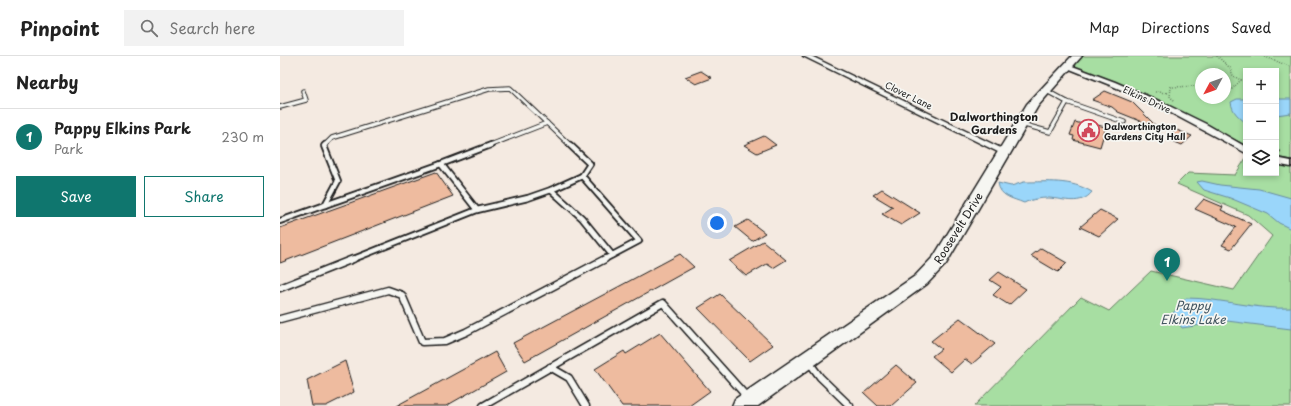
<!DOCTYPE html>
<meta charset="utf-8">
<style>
body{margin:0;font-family:"Playpen Sans",sans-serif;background:#f2f2f2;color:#222}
.controls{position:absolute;right:12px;top:12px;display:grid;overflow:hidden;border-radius:0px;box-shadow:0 2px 6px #0003}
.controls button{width:36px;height:36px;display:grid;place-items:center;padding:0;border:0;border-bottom:1px solid #e0e0e0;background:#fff;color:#222;font:20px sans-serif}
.compass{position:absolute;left:915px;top:12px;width:36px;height:36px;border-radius:50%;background:#fff;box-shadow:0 2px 6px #0003;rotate:229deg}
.you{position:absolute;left:437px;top:167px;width:14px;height:14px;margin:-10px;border:3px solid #fff;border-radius:50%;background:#1a73e8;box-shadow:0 0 0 6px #1a73e833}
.badge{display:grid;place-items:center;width:26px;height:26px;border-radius:50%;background:#0f766e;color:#fff;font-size:13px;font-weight:700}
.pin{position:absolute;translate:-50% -33px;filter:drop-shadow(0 1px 2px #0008)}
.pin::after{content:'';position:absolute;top:21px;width:14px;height:12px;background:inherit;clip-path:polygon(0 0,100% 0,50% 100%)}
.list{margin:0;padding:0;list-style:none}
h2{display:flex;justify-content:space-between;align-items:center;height:52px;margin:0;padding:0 16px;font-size:17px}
h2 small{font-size:13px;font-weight:400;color:#767676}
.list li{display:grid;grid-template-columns:26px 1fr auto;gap:12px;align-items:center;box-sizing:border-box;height:56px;padding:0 16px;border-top:1px solid #e0e0e0}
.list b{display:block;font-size:15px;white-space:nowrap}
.list p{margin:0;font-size:13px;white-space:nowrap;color:#767676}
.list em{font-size:13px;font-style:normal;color:#767676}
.actions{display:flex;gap:8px;padding:12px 16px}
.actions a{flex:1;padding:9px 0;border:1px solid #0f766e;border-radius:0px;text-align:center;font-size:14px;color:#0f766e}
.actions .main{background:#0f766e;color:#fff}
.icon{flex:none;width:22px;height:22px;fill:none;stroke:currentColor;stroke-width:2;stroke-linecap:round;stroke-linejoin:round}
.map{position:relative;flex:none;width:1011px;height:350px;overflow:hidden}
header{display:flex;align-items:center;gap:24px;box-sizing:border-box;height:56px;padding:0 20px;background:#fff;border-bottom:1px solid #e0e0e0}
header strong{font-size:19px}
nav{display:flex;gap:22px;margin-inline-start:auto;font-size:14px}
.search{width:280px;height:36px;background:#f2f2f2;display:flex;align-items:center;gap:10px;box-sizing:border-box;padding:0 14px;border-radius:0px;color:#767676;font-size:15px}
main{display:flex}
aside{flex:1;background:#fff}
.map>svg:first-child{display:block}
.green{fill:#a7dea2;stroke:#627d5f;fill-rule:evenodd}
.water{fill:#9ad6fa;stroke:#688ca1}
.building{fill:#eebb9f;stroke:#1c1c1c}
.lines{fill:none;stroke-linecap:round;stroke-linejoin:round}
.lane-far2-casing{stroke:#1c1c1c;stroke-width:5.5}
.lane-far1-casing{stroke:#1c1c1c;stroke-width:8}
.lane-casing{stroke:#1c1c1c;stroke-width:9}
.street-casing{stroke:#1c1c1c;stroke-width:3}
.secondary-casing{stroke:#1c1c1c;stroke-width:3}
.path-far1{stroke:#1c1c1c;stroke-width:1.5;stroke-dasharray:0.5 2;stroke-linecap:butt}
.path{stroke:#1c1c1c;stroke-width:2;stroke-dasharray:1 3;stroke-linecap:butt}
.lane-far2{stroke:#f6f6f2;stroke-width:3.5}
.lane-far1{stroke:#f6f6f2;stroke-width:4.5}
.lane{stroke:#f6f6f2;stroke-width:6}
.street{fill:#f6f6f2;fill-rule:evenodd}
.secondary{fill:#f6f6f2;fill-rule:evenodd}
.labels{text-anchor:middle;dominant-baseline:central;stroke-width:3.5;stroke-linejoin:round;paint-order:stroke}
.far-street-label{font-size:9px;fill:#1c1c1c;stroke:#f6f6f2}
.far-poi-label{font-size:9px;font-weight:bold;fill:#1c1c1c;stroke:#f6f6f2;text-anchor:start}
.far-quarter-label{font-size:11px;font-weight:bold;fill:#1c1c1c;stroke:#f6f6f2}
.street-label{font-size:11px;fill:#1c1c1c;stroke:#f6f6f2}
.water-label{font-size:12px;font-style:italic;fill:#42545f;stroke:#f6f6f2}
</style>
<header>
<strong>Pinpoint</strong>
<div class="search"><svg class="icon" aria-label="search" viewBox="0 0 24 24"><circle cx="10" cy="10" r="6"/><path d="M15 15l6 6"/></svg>Search here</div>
<nav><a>Map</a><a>Directions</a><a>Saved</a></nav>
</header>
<main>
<aside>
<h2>Nearby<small></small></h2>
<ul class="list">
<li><span class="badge">1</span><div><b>Pappy Elkins Park</b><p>Park</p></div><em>230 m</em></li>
</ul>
<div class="actions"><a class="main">Save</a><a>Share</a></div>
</aside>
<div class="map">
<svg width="1011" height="350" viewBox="0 0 1011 350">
<rect width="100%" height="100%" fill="#f4eae1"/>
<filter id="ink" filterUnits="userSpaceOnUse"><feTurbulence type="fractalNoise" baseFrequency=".025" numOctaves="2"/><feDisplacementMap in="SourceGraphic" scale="8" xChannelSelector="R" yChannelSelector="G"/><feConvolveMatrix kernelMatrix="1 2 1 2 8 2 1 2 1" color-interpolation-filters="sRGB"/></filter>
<g filter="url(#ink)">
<g class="green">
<path d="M800 0H1011V104L996 101V15H966V89L826 23 791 10ZM921 18H945V42H921Z"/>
<path d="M966 102V117H996V108L1011 111V350H694L801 241 829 255 871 215 954 234 992 180 968 159 897 128 908 117 955 119Z"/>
</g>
<g class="water">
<path d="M957 43H966V67C959 61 952 56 951 46Z"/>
<path d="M996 43H1011V57L996 59Z"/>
<path d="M922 125 940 129 979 133 1011 142V173L999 167 988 158 950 142 924 134 917 126Z"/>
<path d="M744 126C768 126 790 123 812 136 801 150 784 143 769 142 761 142 752 143 744 147 732 142 720 141 718 127L731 130Z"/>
<path d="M906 242C941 242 975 254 1011 252V273L947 265 902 272 892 258Z"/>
</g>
<g class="building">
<path d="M421 15 432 22 416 28 405 21Z"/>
<path d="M825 35 852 46 878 72 838 56 832 51 812 44Z"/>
<path d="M795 66 802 68 803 66 826 71 820 91 793 84 794 80 790 79Z"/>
<path d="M894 73 912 80 902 89 890 84Z"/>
<path d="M484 80 496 89 477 97 464 89Z"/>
<path d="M156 116 173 140 0 207V172Z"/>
<path d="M602 133 640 157 621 169 602 158 613 151 593 139Z"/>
<path d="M924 143 943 151 941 154 971 168 951 193 942 189 956 171 915 153Z"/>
<path d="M820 154 838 163 819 180 800 171Z"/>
<path d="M468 164 485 177 472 185 455 171Z"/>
<path d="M483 185 506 204 493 212 487 208 466 220 449 205Z"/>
<path d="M761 192 787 207 778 216 751 200Z"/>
<path d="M400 198 414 211 245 305 233 287Z"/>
<path d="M719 216 746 233 729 249 713 239 721 231 710 224Z"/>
<path d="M440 238 493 289 470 305 418 252Z"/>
<path d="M680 262 715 288 692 308 685 303 671 316 652 300 661 293 651 285Z"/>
<path d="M380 277 430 335 409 350H342L315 313 344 295 346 298Z"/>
<path d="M215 296 226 316 166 350H116Z"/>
<path d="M65 305 74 336 46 350H32L27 324Z"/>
<path d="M616 309 637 327 611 350H598L584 337Z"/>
</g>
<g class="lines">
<defs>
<g id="lane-far2">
<path d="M765 34 787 46"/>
<path d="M0 51 26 44 23 35"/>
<path d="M741 68 770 76 787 46 844 66"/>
<path d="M44 90 52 82 209 33 230 32 291 90"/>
<path d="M208 90 267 67"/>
</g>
<g id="lane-far1">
<path d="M290 89 310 108 302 120 359 185 323 204"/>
<path d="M161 108 211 89"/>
<path d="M271 134 302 162 332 199"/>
<path d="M45 149 58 125 44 90 45 89"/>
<path d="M197 154 248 142 271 134 302 120"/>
<path d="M0 165 161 108 197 154 71 204"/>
</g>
<g id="lane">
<path d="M0 232 73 203"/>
<path d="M0 263 108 234 122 239 142 286 165 285 186 276 325 203"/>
<path d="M529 306 540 321 570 350"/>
<path d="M270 311 289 322 306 350"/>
<path d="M203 350 383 247 468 342"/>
</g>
<g id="street">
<path d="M523 0H531L727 95 723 98 720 97Z"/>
<path d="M787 8 835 26 881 46 926 68 966 91V97L876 49 830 29 785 11V9Z"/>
<path d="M996 102 1011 105V111L996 108Z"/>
</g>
<path id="secondary" d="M792 0H802L758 50 666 208 647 228 478 350H452L455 343 635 220 654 200 747 48Z"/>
</defs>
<use href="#lane-far2" class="lane-far2-casing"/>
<use href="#lane-far1" class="lane-far1-casing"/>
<use href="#lane" class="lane-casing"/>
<use href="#street" class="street-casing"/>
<use href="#secondary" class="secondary-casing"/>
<g class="path-far1">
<path d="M937 0 950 12 953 20 961 24 951 34 945 33"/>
<path d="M983 0 1011 11"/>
<path d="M875 36 890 37"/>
<path d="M894 44 890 41 891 31 921 30"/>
</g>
<path class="path" d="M996 94 1002 96"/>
<use href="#lane-far2" class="lane-far2"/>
<use href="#lane-far1" class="lane-far1"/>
<use href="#lane" class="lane"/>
<use href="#street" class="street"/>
<use href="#secondary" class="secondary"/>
</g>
</g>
<defs>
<symbol id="civic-ring" viewBox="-11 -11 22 22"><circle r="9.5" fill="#f6f6f2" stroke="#d1495b" stroke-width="1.5"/><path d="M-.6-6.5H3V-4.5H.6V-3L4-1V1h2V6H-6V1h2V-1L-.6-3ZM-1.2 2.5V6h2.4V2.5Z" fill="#d1495b"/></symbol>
</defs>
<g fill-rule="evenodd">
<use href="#civic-ring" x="796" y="62" width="25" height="25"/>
</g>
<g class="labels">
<g class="far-street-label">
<text transform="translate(629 39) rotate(26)">Clover Lane</text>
<text transform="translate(867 43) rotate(25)">Elkins Drive</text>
</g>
<g class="far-poi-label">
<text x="824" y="70">Dalworthington<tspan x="824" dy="10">Gardens City Hall</tspan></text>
</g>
<g class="far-quarter-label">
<text x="714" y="60">Dalworthington<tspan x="714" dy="13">Gardens</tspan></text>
</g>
<g class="street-label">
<text transform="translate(678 172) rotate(-58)">Roosevelt Drive</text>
</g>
<g class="water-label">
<text x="913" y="249">Pappy<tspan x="913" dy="14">Elkins Lake</tspan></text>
</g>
</g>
</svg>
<div class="controls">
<button>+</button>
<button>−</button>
<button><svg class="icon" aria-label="layers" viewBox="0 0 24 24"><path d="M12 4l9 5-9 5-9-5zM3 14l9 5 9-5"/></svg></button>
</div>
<svg class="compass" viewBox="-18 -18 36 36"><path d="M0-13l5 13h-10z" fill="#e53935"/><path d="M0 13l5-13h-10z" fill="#767676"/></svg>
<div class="you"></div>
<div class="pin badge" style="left:887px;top:225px">1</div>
</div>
</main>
